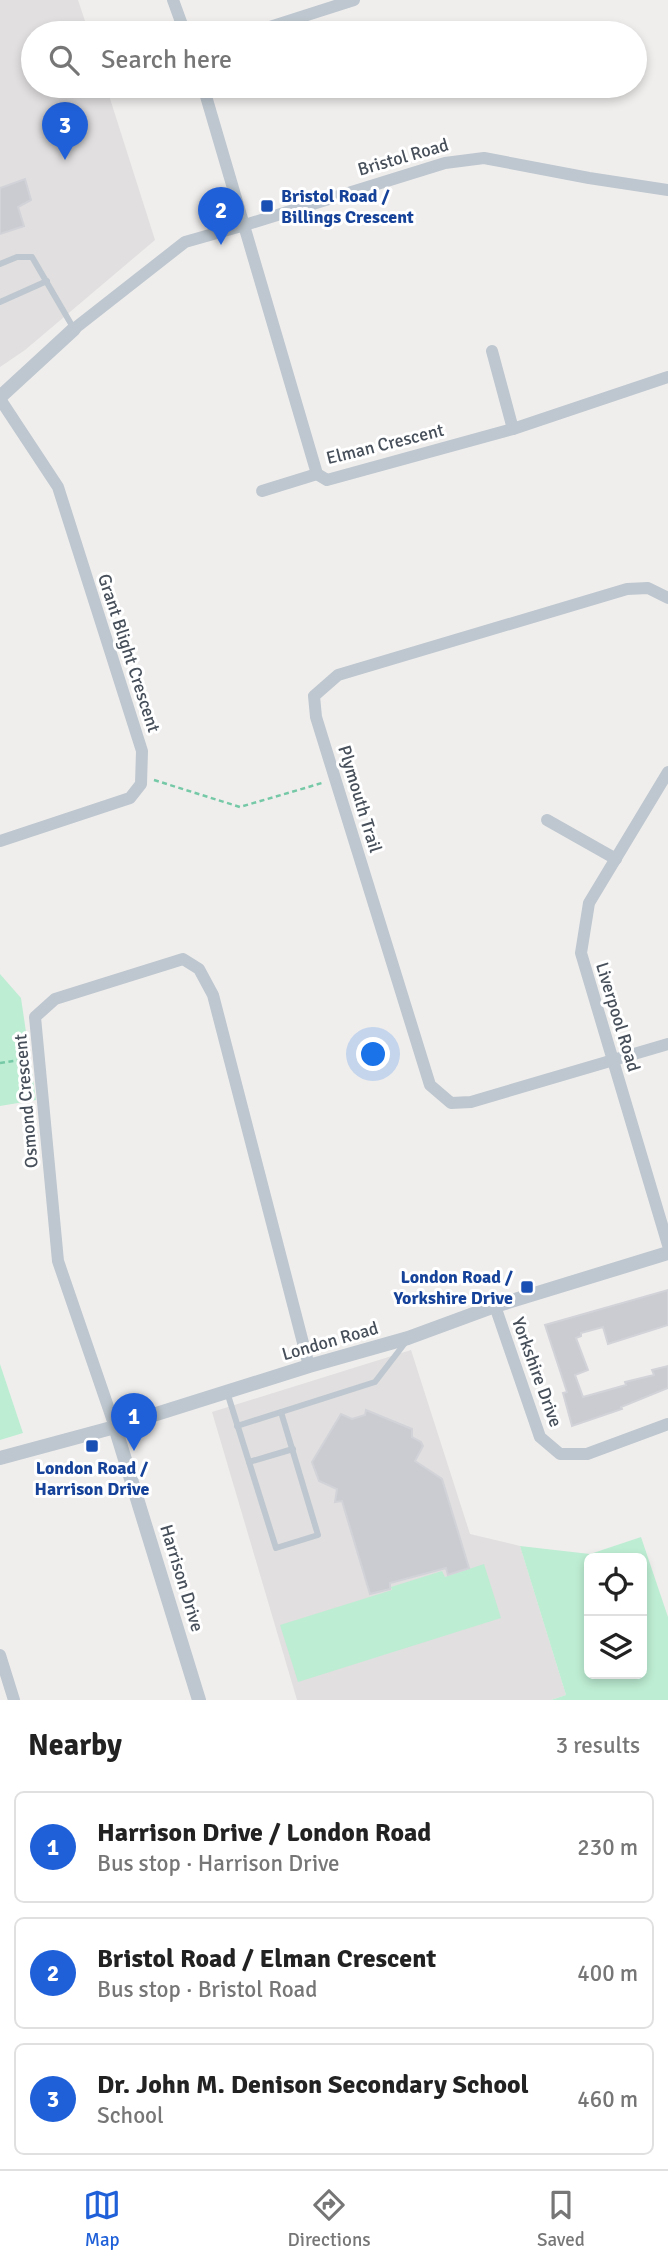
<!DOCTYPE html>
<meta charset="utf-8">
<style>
body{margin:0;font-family:Signika,sans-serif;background:#f2f2f2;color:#222}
.controls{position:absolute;right:21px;bottom:21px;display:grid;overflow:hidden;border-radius:10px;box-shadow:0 4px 10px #0003}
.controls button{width:63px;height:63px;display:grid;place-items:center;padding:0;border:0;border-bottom:2px solid #e0e0e0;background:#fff;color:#222;font:35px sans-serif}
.you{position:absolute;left:374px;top:1055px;width:24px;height:24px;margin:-18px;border:5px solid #fff;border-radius:50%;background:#1a73e8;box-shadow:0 0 0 10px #1a73e833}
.badge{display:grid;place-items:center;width:46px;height:46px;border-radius:50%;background:#1f60d9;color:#fff;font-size:23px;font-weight:700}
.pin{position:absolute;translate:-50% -58px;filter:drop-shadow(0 2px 4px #0008)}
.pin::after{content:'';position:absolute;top:37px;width:24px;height:21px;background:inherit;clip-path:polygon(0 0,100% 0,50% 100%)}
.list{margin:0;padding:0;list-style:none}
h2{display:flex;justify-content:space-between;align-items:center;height:91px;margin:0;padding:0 28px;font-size:30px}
h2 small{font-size:23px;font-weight:400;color:#767676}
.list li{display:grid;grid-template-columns:46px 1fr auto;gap:21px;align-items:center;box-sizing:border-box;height:112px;margin:0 14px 14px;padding:0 14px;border:2px solid #e0e0e0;border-radius:10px}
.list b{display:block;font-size:26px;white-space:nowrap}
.list p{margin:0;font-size:23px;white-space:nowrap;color:#767676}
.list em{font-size:23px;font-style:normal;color:#767676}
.icon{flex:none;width:38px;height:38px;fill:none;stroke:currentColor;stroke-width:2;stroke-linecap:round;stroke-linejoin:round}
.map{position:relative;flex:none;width:668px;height:1700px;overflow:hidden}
.search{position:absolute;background:#fff;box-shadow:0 4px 10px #0003;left:21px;right:21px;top:21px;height:77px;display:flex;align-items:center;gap:18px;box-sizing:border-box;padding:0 24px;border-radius:38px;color:#767676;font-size:26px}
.sheet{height:469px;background:#fff}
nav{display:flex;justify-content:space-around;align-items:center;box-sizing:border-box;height:98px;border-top:2px solid #e0e0e0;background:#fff;font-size:19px;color:#767676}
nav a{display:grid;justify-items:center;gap:4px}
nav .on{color:#1f60d9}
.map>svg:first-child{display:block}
.education{fill:#e1dfdf}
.green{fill:#bdedd3;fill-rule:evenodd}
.building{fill:#caccd2;stroke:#d2d3d9;stroke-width:2}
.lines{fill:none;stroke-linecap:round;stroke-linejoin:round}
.path{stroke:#76c9a7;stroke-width:2.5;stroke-dasharray:5 3.5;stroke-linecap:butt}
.service{stroke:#bec7cf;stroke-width:6}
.minor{stroke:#bec7cf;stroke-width:12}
.tertiary{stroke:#bec7cf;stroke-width:14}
.transit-dot{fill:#1a4fb4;stroke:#fff;stroke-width:2.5}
.labels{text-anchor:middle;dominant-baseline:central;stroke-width:6;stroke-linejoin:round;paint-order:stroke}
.street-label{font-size:18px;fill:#464f5a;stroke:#fff}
.transit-label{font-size:18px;font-weight:bold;fill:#164399;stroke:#fff;text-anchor:start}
</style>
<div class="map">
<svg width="668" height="1700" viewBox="0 0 668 1700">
<rect width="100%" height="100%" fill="#f0eeed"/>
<g class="education">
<path d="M0 0H78L89 33H33V86H106L155 240 25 350 0 367Z"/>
<path d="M411 1350 470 1534 520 1546 566 1695 551 1700H297L212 1412Z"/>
</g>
<g class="green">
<path d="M0 974 21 998 36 1100 0 1106Z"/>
<path d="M0 1364 23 1433 0 1440Z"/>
<path d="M641 1537 668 1617V1700H551L566 1695 520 1546 590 1554ZM589 1558H642V1674H589Z"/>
<path d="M484 1564 501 1618 298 1682 280 1625 392 1590 391 1587 442 1571 445 1577Z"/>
</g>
<g class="building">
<path d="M25 179 31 200 18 207 24 226 0 234V188Z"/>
<path d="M668 1290V1325L608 1344 603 1327 581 1333V1336L576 1338 588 1370 575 1375 583 1397 626 1385 625 1382 654 1375 652 1370 668 1366V1388L621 1407 622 1409 572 1426 563 1393 567 1392 545 1325Z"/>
<path d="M366 1410 412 1429V1437L421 1442 423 1446 415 1461 442 1479 469 1568 448 1575 446 1568 390 1583V1589L370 1594 342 1501 335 1502 337 1489 319 1481 312 1462 341 1414 352 1419 365 1415Z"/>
</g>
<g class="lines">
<g class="path">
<path d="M154 780 240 807 322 783"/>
<path d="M0 1063 28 1059"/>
</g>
<g class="service">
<path d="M0 264 17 257H32L74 329"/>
<path d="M0 302 47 281"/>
<path d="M227 1392 276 1548 318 1535 281 1412"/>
<path d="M237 1426 375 1382 405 1343"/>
<path d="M249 1462 293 1449"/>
</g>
<g class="minor">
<path d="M173 0 185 33"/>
<path d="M251 33 354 0"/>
<path d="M203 86 315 467 317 474 327 480 513 429 668 377"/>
<path d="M74 329 185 242 245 225 445 163 484 158 589 178 668 190"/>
<path d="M492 351 513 429"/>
<path d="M0 399 58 487 142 751 141 784 130 798 0 841"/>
<path d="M262 491 317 474"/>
<path d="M668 598 648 588 627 589 338 675 314 696 316 717 430 1085 451 1103 471 1102 668 1044"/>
<path d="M668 772 589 903 581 953 668 1245"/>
<path d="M547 820 616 859"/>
<path d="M495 1306 540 1437 560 1454H587L668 1424"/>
<path d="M115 1427 58 1261 35 1017 55 999 183 959 199 969 213 995 309 1366"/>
<path d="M0 1655 14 1700"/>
</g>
<g class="tertiary">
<path d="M0 397 74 329"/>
<path d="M115 1427 199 1700"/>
<path d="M0 1458 115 1427 309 1366 408 1338 495 1306 668 1253"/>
</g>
</g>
<g class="transit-dot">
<rect x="260" y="199" width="14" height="14" rx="3.5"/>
<rect x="520" y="1280" width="14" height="14" rx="3.5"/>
<rect x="85" y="1439" width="14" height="14" rx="3.5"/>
</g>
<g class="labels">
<g class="street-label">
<text transform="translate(403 157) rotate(-16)">Bristol Road</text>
<text transform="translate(385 444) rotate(-14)">Elman Crescent</text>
<text transform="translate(129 653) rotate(72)">Grant Blight Crescent</text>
<text transform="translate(360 799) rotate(73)">Plymouth Trail</text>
<text transform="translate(618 1017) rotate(73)">Liverpool Road</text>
<text transform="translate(26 1101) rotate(-95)">Osmond Crescent</text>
<text transform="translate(330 1341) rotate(-16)">London Road</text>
<text transform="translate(537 1372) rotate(70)">Yorkshire Drive</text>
<text transform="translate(182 1578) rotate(73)">Harrison Drive</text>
</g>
<g class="transit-label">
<text x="281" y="196">Bristol Road /<tspan x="281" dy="21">Billings Crescent</tspan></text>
<text x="513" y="1277" text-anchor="end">London Road /<tspan x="513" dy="21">Yorkshire Drive</tspan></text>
<text x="92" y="1468" text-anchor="middle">London Road /<tspan x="92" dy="21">Harrison Drive</tspan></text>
</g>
</g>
</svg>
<div class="controls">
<button><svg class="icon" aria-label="locate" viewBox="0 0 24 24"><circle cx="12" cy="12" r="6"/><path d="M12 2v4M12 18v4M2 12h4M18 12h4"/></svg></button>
<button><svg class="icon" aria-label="layers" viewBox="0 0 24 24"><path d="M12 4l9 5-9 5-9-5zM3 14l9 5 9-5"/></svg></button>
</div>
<div class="you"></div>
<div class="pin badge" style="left:134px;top:1451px">1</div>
<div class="pin badge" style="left:221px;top:245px">2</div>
<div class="pin badge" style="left:65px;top:160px">3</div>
<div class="search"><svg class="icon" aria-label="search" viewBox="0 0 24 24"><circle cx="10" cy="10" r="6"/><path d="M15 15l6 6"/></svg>Search here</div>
</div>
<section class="sheet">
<h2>Nearby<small>3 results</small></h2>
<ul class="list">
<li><span class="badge">1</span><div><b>Harrison Drive / London Road</b><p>Bus stop · Harrison Drive</p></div><em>230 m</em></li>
<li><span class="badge">2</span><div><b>Bristol Road / Elman Crescent</b><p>Bus stop · Bristol Road</p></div><em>400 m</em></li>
<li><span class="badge">3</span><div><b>Dr. John M. Denison Secondary School</b><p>School</p></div><em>460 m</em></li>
</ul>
</section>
<nav>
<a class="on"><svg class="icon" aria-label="map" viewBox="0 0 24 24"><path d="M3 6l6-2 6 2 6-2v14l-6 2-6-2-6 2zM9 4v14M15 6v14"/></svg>Map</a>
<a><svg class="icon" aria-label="directions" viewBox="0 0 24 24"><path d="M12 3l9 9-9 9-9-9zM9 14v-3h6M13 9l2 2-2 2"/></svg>Directions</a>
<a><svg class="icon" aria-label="saved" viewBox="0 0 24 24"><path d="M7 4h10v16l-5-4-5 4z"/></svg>Saved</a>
</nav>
